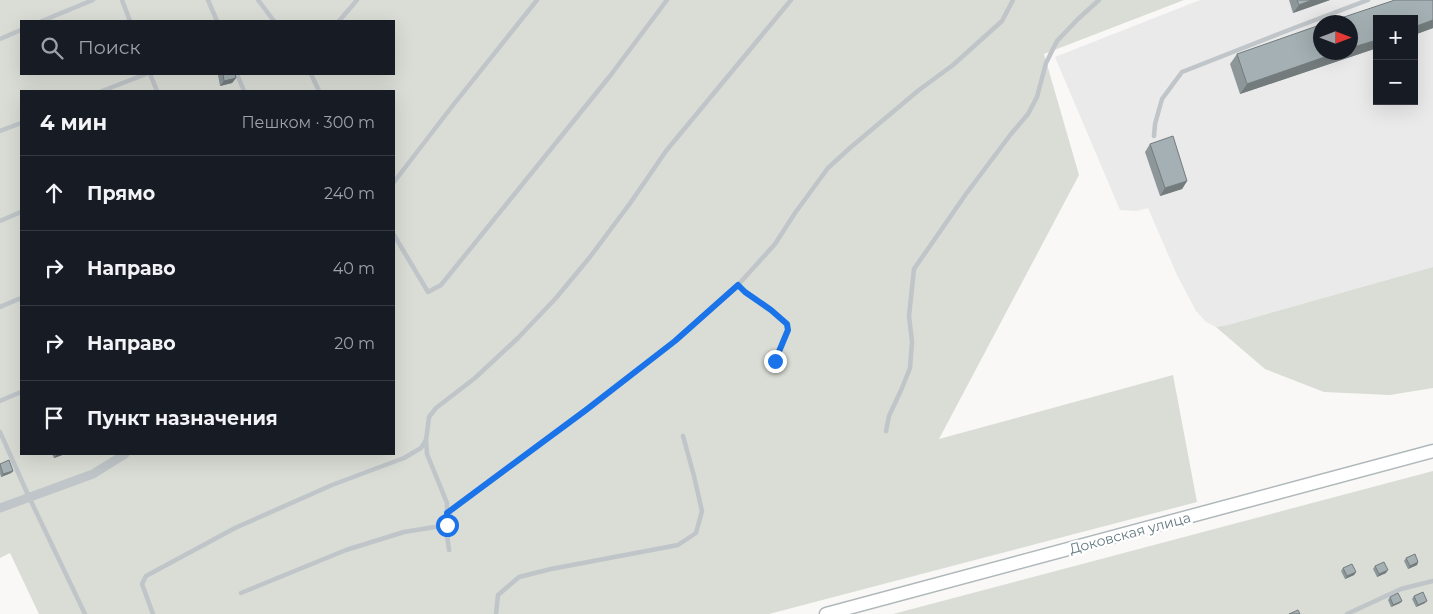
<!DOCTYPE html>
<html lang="ru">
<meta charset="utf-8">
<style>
body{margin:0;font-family:Montserrat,sans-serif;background:#20242c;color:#f1f3f6}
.controls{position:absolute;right:15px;top:15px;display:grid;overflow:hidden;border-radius:0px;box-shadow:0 5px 20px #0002}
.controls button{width:45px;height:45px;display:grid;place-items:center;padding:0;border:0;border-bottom:1px solid #363941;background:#171b24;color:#f1f3f6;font:25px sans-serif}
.compass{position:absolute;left:1313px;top:15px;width:45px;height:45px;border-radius:50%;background:#171b24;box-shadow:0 5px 20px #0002;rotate:90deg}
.stop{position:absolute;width:15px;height:15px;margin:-11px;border:4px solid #1a73e8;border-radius:50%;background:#fff}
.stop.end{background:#1a73e8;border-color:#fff;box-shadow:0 1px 5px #0008}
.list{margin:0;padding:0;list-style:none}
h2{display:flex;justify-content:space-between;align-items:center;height:65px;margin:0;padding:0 20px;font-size:21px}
h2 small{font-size:16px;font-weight:400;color:#9ea1a6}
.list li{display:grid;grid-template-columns:32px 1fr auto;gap:15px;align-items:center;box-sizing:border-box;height:75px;padding:0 20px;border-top:1px solid #363941}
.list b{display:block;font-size:19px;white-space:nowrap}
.list em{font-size:16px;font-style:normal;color:#9ea1a6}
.icon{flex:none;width:28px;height:28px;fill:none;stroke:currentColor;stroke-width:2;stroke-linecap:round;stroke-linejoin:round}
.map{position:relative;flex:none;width:1433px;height:614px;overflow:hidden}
.search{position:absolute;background:#171b24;box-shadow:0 5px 20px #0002;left:20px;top:20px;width:375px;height:55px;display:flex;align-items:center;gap:12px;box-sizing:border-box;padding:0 18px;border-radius:0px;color:#9ea1a6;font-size:19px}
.panel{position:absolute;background:#171b24;box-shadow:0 5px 20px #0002;left:20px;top:90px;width:375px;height:365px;border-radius:0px}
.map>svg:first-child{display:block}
.built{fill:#e9eae9;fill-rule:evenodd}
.green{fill:#d9ddd5;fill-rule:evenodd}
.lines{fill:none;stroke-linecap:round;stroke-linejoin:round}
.secondary-casing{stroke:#b0b8bb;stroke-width:15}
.lane{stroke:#bfc5c8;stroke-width:4.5}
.street{stroke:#bfc5c8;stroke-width:9}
.secondary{stroke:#fff;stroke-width:12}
.wall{fill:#8d979a}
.shaded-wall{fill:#737b7d}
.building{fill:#a4b0b3;stroke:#737b7d}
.route{stroke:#1a73e8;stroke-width:6}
.labels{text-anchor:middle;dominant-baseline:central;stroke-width:5;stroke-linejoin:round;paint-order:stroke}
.street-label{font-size:14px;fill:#657980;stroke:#fff}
</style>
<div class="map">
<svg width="1433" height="614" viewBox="0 0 1433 614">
<rect width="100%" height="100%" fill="#f9f8f6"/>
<path class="built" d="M1200 0H1433V267L1228 325 1216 327 1206 322 1196 311 1177 275 1148 208 1137 211 1120 210 1055 57ZM1377 19H1414V101H1377ZM1320 22H1350V52H1320Z"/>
<g class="green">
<path d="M0 0H1184L1044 54 1079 175 939 439 1173 375 1197 502 769 614H39L10 553 0 558ZM21 21H394V74H21ZM21 91H394V454H21Z"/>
<path d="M1433 267V388L1390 395 1324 392 1265 369 1216 327 1228 325Z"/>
<path d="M1433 471V614H893Z"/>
</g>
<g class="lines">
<defs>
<path id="secondary" d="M826 614 1433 451"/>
</defs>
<use href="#secondary" class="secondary-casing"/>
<g class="lane">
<path d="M122 0 130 21"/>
<path d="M208 0 217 21"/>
<path d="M258 0 274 21"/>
<path d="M42 21 93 0"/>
<path d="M339 21 357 0"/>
<path d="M0 39 21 30"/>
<path d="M150 74 157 91"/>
<path d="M237 74 244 91"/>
<path d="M311 74 319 91"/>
<path d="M102 91 146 74"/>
<path d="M0 131 21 123"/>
<path d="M1154 136 1155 124 1162 99 1182 72 1294 28 1368 0"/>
<path d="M394 182 450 109 537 0"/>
<path d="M0 221 21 212"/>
<path d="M394 235 428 292 441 285 610 76 667 0"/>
<path d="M738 285 745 292 771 310 787 324V330L775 361"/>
<path d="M0 307 21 298"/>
<path d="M0 401 21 392"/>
<path d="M886 431 889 416 902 388 910 368 912 342 909 316 914 269 966 194 1011 134 1028 114 1037 97 1046 63 1057 41 1078 19 1099 0"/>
<path d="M0 432 29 497 85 614"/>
<path d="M426 440 427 454 447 503V535L449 550"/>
<path d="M447 513 586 410 675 341 738 285 775 244 795 213 828 168 851 147 919 90 953 65 1002 21 1013 0"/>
<path d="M241 593 346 550 404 532 447 525"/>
<path d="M153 614 142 584 146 576 235 528 332 485 404 458 421 448 426 440 429 417 436 408 475 378 518 338 556 298 590 257 631 202 666 151 791 0"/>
<path d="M496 614 498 595 519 577 551 569 678 545 696 533 702 511 694 476 683 436"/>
<path d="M1347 614 1401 589 1433 581"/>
</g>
<path class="street" d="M0 508 93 474 125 454"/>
<use href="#secondary" class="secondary"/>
</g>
<g class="wall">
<path d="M1289 0H1330L1293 13Z"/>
<path d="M1433 0V28L1414 35V19H1377V48L1240 94 1230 64 1237 54Z"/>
<path d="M219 74H235L236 78 232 83 220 86 218 75Z"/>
<path d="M1150 144 1187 181 1182 189 1160 196 1145 152Z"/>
<path d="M52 454H65L54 458Z"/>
<path d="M0 464 13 471 11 473 1 477 0 474Z"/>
<path d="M1406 558 1418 562 1417 565 1408 569 1404 561Z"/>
<path d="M1375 566 1386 573 1377 577 1373 569Z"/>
<path d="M1343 568 1356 572 1354 575 1345 579 1341 571Z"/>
<path d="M1414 596 1425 603 1416 607 1412 599Z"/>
<path d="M1390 597 1402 601 1400 603 1391 607 1388 600Z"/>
</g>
<g class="shaded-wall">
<path d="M1312 0H1330L1293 13 1299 5Z"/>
<path d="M1433 20V28L1414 35V27Z"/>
<path d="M1377 40V48L1240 94 1247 84 1339 52H1350V48Z"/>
<path d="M236 78 232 83 220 86 224 81Z"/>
<path d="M1187 181 1182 189 1160 196 1165 188Z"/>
<path d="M57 454H65L54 458Z"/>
<path d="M13 471 11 473 1 477 3 474Z"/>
<path d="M1418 562 1417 565 1408 569 1410 566Z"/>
<path d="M1388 570 1386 573 1377 577 1379 574Z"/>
<path d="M1356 572 1354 575 1345 579 1347 576Z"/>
<path d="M1402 601 1400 603 1391 607 1393 605Z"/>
<path d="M1427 601 1425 603 1416 607 1418 605Z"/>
</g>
<g class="building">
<path d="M1297 0H1312L1299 5Z"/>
<path d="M1395 0H1433V20L1414 27V19H1377V40L1350 48V22H1329Z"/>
<path d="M1320 25V52H1339L1247 84 1237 54Z"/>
<path d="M223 74H235L236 78 224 81Z"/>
<path d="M1173 136 1187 181 1165 188 1150 144Z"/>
<path d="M9 460 13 471 3 474 0 464Z"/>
<path d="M1415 554 1418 562 1410 566 1406 558Z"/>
<path d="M1384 562 1388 570 1379 574 1375 566Z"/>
<path d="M1352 564 1356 572 1347 576 1343 568Z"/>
<path d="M1423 592 1427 601 1418 605 1414 596Z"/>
<path d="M1398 593 1402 601 1393 605 1390 597Z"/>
<path d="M1298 610 1300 614H1289Z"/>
</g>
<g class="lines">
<path class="route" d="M447 525V513L586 410 675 341 738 285 745 292 771 310 787 324 788 330 775 361"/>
</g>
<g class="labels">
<g class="street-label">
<text transform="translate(1130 533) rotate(-15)">Доковская улица</text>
</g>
</g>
</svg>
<div class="controls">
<button>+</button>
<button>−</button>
</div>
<svg class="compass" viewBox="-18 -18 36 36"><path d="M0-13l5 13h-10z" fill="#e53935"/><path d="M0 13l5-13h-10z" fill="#9ea1a6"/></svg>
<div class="stop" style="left:447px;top:525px"></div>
<div class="stop end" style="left:775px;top:361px"></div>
<div class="search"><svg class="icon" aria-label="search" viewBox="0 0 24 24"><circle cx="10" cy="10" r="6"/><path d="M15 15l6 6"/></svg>Поиск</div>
<section class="panel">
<h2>4 мин<small>Пешком · 300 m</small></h2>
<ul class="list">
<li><svg class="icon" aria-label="ahead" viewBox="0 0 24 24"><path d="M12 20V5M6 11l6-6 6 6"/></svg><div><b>Прямо</b></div><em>240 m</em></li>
<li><svg class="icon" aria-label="right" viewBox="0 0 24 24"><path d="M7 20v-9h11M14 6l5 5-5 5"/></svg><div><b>Направо</b></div><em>40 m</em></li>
<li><svg class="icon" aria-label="right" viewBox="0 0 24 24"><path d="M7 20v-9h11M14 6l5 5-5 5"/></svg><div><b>Направо</b></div><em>20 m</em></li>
<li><svg class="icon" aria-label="arrive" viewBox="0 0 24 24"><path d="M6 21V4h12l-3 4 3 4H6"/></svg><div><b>Пункт назначения</b></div></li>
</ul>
</section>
</div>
